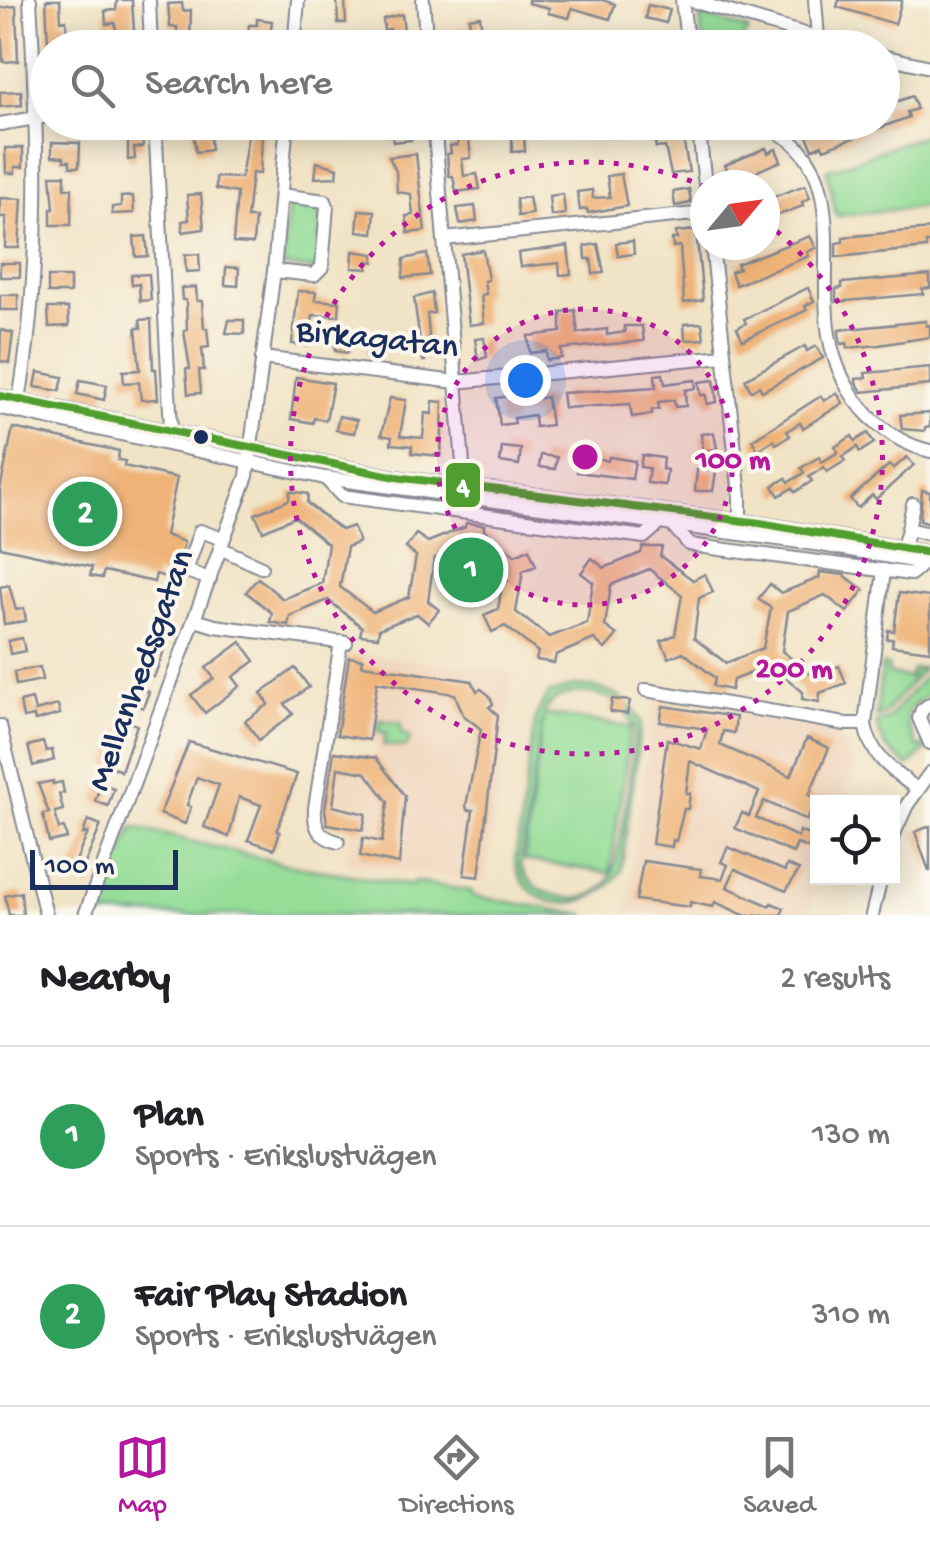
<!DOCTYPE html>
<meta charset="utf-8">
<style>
body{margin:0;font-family:"Gochi Hand",sans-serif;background:#f6f6f6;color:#202124}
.controls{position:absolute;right:30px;bottom:30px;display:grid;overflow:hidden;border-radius:0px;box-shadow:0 5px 25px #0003}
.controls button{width:90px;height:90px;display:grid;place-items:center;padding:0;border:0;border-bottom:2px solid #e0e0e0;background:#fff;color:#202124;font:50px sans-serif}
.compass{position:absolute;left:690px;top:170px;width:90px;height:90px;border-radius:50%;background:#fff;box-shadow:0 5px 25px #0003;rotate:61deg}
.scale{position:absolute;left:30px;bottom:25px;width:148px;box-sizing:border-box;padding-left:10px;border:5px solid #1b2f5e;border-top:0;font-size:28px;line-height:35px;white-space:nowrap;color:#1b2f5e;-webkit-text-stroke:8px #fbf7ec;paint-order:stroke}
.you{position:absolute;left:525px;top:380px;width:35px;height:35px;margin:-25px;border:8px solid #fff;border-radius:50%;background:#1a73e8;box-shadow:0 0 0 15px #1a73e833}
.badge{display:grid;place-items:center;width:65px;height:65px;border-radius:50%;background:#b5179e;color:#fff;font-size:32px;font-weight:700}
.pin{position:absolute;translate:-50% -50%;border:5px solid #fff;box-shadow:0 2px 10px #0006}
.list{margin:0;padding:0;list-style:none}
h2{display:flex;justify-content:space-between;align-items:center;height:130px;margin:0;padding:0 40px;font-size:42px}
h2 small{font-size:32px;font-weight:400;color:#757577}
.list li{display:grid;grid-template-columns:65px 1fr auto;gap:30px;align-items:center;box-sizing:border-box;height:180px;padding:0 40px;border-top:2px solid #e0e0e0}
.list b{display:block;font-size:38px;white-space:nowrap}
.list p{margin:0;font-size:32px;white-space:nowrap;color:#757577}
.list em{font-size:32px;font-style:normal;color:#757577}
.icon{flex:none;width:55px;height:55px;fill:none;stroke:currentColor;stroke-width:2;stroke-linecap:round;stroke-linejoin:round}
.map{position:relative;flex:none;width:930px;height:915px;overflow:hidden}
.search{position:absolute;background:#fff;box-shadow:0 5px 25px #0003;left:30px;right:30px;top:30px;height:110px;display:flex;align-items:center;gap:25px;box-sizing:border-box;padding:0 35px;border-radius:55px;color:#757577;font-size:38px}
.sheet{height:490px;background:#fff}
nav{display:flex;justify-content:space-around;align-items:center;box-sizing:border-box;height:140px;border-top:2px solid #e0e0e0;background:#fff;font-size:28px;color:#757577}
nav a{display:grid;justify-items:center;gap:5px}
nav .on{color:#b5179e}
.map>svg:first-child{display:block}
.built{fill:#f0d6bc}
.green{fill:#96dd98;stroke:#58867b;stroke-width:2.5;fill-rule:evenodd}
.building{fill:#efb378}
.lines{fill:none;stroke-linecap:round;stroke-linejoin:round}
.minor-casing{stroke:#868992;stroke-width:16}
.minor{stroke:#fff;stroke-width:12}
.bus-1-casing{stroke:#fbf7ec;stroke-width:15}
.bus-1{stroke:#509e2f;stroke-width:8}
.ring{fill:none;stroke:#b5179e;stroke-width:5;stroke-dasharray:5 10}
.bus-dot{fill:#1b2f5e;stroke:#fbf7ec;stroke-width:4}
.labels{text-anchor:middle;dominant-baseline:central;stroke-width:8;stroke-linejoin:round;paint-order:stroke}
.street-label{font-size:35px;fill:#1b2f5e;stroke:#fbf7ec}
.centre{fill:#b5179e;stroke:#fbf7ec;stroke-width:5}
.ring-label{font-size:30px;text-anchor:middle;font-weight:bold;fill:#b5179e;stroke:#fbf7ec;stroke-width:8;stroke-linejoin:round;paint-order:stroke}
.line-badge{stroke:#fbf7ec;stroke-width:4}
.badge-label{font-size:28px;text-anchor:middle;font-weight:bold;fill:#fff}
</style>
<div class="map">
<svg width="930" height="915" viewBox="0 0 930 915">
<rect width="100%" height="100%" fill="#fbf7ec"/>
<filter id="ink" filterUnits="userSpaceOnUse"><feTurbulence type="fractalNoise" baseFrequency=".01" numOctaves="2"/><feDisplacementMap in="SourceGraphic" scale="20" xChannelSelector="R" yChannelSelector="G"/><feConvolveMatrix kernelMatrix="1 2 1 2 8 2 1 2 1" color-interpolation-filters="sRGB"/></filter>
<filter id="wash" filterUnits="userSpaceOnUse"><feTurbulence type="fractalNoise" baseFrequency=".0048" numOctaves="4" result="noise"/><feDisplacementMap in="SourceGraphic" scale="40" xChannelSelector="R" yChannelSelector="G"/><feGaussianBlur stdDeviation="2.25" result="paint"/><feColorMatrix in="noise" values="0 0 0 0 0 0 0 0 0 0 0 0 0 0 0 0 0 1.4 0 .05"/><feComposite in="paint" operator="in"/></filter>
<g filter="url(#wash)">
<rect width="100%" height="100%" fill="#f1e3c5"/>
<g class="built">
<path d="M344 652 513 673 485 882 346 863 351 840 349 828 322 823 323 808 317 806 326 751 376 757 377 743 327 734Z"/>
<path d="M655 699 838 729 854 770 844 802H818L820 878 808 915H626Z"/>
</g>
<g class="green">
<path d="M700 16 749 30 735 47H703Z"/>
<path d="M930 134V206L836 216 827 170C862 160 894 143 930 134Z"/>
<path d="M288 202 321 203 317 267 314 270 283 266Z"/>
<path d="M882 665 888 666V674L910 678 912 670 923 668 884 714 876 717Z"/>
<path d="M930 670 929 695C898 711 905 719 917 747L924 746 926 750 908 766 885 747 876 723 888 719Z"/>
<path d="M574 686C605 687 626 693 641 723L621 871C593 915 525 915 515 861L536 715 549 694ZM578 692C607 693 627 702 635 732 631 761 622 864 607 883 594 898 576 901 558 896 539 892 526 882 520 863L543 717 524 860 610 873 631 727 544 714C551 698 562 695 578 692Z"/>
<path d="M380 720 401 723 402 734 410 736 408 745 404 747 384 745 386 733 378 731Z"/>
<path d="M133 827 285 864 413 886 414 882 472 891V896L587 915H97Z"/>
</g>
<g id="blocks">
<g class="building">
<path d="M46 0H60L61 21 66 20 67 34 58 35 59 43 48 44Z"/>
<path d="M117 0H132L135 48H118L115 23 106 24 105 11 116 10Z"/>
<path d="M337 0H345L346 23H338Z"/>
<path d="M528 0H602L615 4 610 19 572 8 569 18 548 13 549 8 528 3Z"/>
<path d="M839 0H902L895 24 837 7Z"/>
<path d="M182 3 183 11 191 10 190 43 178 44 177 27H170L168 4Z"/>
<path d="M648 5 670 10 666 23 645 18Z"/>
<path d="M16 6 18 61 3 62 0 8Z"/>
<path d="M402 14 406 48H392L390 29 384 30 383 19Z"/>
<path d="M480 16 483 38 457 42 455 29 470 27 469 18Z"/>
<path d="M257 19 272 21 270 37 242 39 243 32H248L249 25H257Z"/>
<path d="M538 33H556V48H539Z"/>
<path d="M521 36 522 44 502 48 501 38Z"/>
<path d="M21 91 22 105 0 107V92Z"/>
<path d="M912 96 917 109 907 112 909 117 824 149 822 145 813 149 807 136 837 124 882 122V107Z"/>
<path d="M250 122H263L260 174 252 173 247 218H255L253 244 233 243 237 193 216 189V177L241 178Z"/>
<path d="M391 122H409L411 140 393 142Z"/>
<path d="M456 122H467L471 158 462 159 464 176 477 174 480 189 456 192 453 176H449L447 154 451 153 450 146 458 145Z"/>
<path d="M512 122H626L627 129H618V137H607V130L539 137V134L524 135 525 151 512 152Z"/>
<path d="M672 122H680L689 172 671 174 665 147 656 148 654 138 664 137 663 130 673 128Z"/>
<path d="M141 125 143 147 134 148 135 159 128 160V126Z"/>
<path d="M209 130 211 150 196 152 193 132Z"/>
<path d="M52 142 80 143 79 167H70V161H64V157L52 156Z"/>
<path d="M5 148H23V167H15V173H6Z"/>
<path d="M766 148 768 153 776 149 781 161 724 185 719 173 727 169 725 165Z"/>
<path d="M416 154 425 231 408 233 406 216 413 215 411 194 397 192 396 171 389 157Z"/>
<path d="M317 162 338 168 337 177 315 178Z"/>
<path d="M621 174 627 206 588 213 587 209 580 210 577 192 592 190 593 198 610 197 607 176Z"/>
<path d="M51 175H65V188H72L71 225H51V209H54Z"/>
<path d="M805 185 810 198 802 202 803 206 765 220V200Z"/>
<path d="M689 189 691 203 675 206 673 192Z"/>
<path d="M201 194 204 229 183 232 182 221 189 220 187 195Z"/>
<path d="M563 194 565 214 551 216 549 196Z"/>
<path d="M133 196 134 213 112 214V207L121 206V197Z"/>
<path d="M529 197 532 214 518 216 516 199Z"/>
<path d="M0 198 22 199 19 248H5L6 217H0Z"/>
<path d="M475 206 477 221 460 224 457 208Z"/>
<path d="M359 210 375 211 373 233 357 231Z"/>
<path d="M930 229V243H926V248L836 257V243L843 242V237Z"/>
<path d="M696 230 703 300 684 303 680 246 673 247 672 239H677L676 232Z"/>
<path d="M146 236 148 256 136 257 134 237Z"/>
<path d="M810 236 816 248 807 252 809 256 736 285 731 272 739 269 737 264Z"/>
<path d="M633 241 634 254 618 256 616 243Z"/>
<path d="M598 244 604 273 593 274 591 259H586L585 246Z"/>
<path d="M568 246 571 274 560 275 559 263 520 267 518 253Z"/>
<path d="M483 250 488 280 484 281 486 294 481 295 484 323 469 325 461 254Z"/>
<path d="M353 251 374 254V262L368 261V269L352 268Z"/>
<path d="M199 254 200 271 186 272 185 255Z"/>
<path d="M427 254 430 275 403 278 404 259Z"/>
<rect x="0" y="263" width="20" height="14"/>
<path d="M226 267 239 268 238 286 225 285Z"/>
<path d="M149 274 151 300 140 301 139 284 132 285 131 275Z"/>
<path d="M930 275V288L922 289 923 294 836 302V289L842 288V283Z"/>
<rect x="48" y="277" width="22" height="16"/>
<path d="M196 287 197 301H202L204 328H207L209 347 202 348 204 370H199L201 393 188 394 186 369H190L184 331 187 330 186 300H182L181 288Z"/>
<path d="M808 288 814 301 805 306 807 310 743 340 737 328 746 323 744 319Z"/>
<path d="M298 291 316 292 315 300 340 302 339 316 313 315 309 346 292 344Z"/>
<path d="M432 293 434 313 427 314 429 334 425 361H423L422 354 409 352 411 339 420 341 414 298Z"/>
<rect x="0" y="295" width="18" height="15"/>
<path d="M48 308H68L69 326 49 327Z"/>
<path d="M575 310 578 333 607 329V335L625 332 624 326H642L644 341 561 349 562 358 547 360 546 351 530 353 528 336 561 332V312Z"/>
<path d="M151 319 153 369H156L158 399 141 400 139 382 124 383 123 371 140 370 136 328H141L140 320Z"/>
<path d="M229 320H244V334L226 333Z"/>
<path d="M926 321V326L930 325V337L879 345 848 348 847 343 841 344 839 334V330Z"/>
<path d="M702 323 704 339 685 340 684 324Z"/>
<path d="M338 329 351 332 348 353 335 351 336 345 332 344 333 335H337Z"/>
<path d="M1 330 13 333 9 363 0 361Z"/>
<path d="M484 338 487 357 478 360 475 339Z"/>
<path d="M369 341 385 343 382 357 367 355Z"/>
<path d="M805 346 807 351 816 346 823 358 762 391 759 386 751 391 745 379Z"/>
<path d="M930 367V385L862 392 856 382V379L866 378 865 373Z"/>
<path d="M38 372 63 377 60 391 35 387Z"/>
<path d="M663 374 665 384 695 380 696 388 685 390 686 406 675 407 674 400 658 402 659 409 652 410V414L632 417 630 404 564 408 562 393 656 387 655 375Z"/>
<path d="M296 377 333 383 326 420 314 418 313 423 291 419Z"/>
<path d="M80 380 107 385 104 400 77 394Z"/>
<path d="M714 380 717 402 707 404 706 395H701L699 382Z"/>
<path d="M837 393 843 403 803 428 800 423 787 431 790 436 776 444 774 440 758 450 752 440 821 396 824 401Z"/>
<path d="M525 394H534V399L547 397 551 425 535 427 534 415 514 418 515 423 500 425 496 398Z"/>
<path d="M390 398 406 400 400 436 423 438 425 413 432 414 433 401 443 402 441 456 412 453V446L391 444 392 437 381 435Z"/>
<path d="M930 413V427L925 428V431L902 429 900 415Z"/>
<path d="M339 416 357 420 354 433 336 430Z"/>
<path d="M13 428 119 451 118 460 125 461 124 466 177 478 165 535 184 542 175 580 156 574 154 582 104 571 102 578 90 576 92 567 0 547V489Z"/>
<path d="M714 433 717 449 703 451 701 434Z"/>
<path d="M868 433 874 443 860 452 857 447 842 457 845 461 827 472 824 467 809 477 812 481 795 492 792 488 779 496 773 486 786 478 789 482 804 473 801 468 819 457 822 462 838 452 835 447 852 436 855 441Z"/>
<path d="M502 447 521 449 519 465 500 462Z"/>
<path d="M580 453 608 461 609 457 635 461 632 479 577 472Z"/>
<path d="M541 455 557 457 555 469 539 467Z"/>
<path d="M642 455 663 458 662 469 667 470 665 485 647 483 649 468 640 467Z"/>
<path d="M907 457 914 465 876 499 872 495 858 508 850 499 889 465 893 469Z"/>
<path d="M697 469 716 471 713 491H695Z"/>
<path d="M922 490 930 492V523L920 520Z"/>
<path d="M290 491 308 494 307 503 341 530 353 526 359 542 347 547 340 587 373 612 409 597 416 556 406 548 416 534 428 542 465 527 466 523 484 525V530L515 555 529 549 536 566 523 571 516 612 549 637 587 623 593 582 581 573 592 558 604 568 641 553 643 547H662L660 556 693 580 705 574 713 592 699 598 694 638 726 663 763 648 771 608 758 599 770 584 781 593 819 578 820 572 844 575 864 590 847 612 825 595 788 611 782 651 814 677 839 666 846 683 820 693 819 702 802 699 803 692 771 665 733 680 731 690 713 686 715 678 683 652 669 658 661 641 675 635 682 595 649 569 611 585 605 626 617 635 605 649 594 639 556 655 554 663 536 660 538 652 505 626 492 632 484 615 498 609 505 569 472 543 434 559 428 601 439 610 428 623 417 614 379 629 378 637 360 635 362 627 328 600 290 616 288 625 270 622 272 613 246 592 258 578 283 599 322 583 328 544 295 517 263 531 255 514 289 500Z"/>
<path d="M9 585 16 610 24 608 26 621 4 624 0 587Z"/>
<path d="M899 593 930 597V651L892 646 893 639H887L888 630 894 631Z"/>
<path d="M158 622 173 627 154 677 141 672Z"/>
<path d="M22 638 25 651 10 654 8 641Z"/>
<path d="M241 642 255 661 233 677 240 686 205 713 191 695 214 678 206 668Z"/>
<path d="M349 657 363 659 362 665 472 681 477 691 481 689 489 695 493 704 489 707 498 715 479 877 464 875 473 810H467L466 806 481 729 463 715 455 694 377 682 369 740 337 735Z"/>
<path d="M40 667 42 680 16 685 14 672Z"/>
<path d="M295 668 309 687 285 704 293 714 259 740 245 721 269 704 261 693Z"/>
<path d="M135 686 149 692 143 708 125 701Z"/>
<path d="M32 699 35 711 58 705 60 714 35 721 34 716 23 718 20 702Z"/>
<path d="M612 699 630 701 627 714 610 712Z"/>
<path d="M663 706 736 717 734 733 723 731 720 745 791 776 807 738 829 748 809 795 818 799V811L812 809 807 820 764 801 756 818 798 837 800 831 813 837 808 848 797 844 793 853 735 828 742 813 749 816 759 792 690 761 686 793H690L688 809H684L676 841 673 840 672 847 652 844 667 739 701 749 707 729 660 722Z"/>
<path d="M124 720 137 725 121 771 107 765Z"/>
<path d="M43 742 46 751 52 750 54 760 33 766 28 746Z"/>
<path d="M189 742 297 774 277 831 280 832 274 849 248 840 261 805 239 797 229 837 204 827 219 785 197 777 187 805 191 807 185 824 160 814Z"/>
<path d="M334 752 376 758 405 796 399 864 360 856 363 838 382 842 388 802 366 773 338 768 333 806 366 814 363 830 327 824 325 809Z"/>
<path d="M53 781V784L62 782 64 793 59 794 63 810 55 812 59 829 64 828 67 838 49 842 43 814 49 813 38 784Z"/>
<path d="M101 784 114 788 108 806 95 801Z"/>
<path d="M88 820 101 825 79 878 70 874 88 833 83 834Z"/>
<path d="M930 826V871H929L915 832Z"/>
<path d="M728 847 785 871 787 865 799 870 786 891 735 869 727 887 770 906 771 903 784 908 781 915H744L715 902 713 907 690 902V907L636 900 643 861 701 869 700 876 722 879 728 865 721 862Z"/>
<path d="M21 892 23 915H9L5 896Z"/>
</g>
</g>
</g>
<g filter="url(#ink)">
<use href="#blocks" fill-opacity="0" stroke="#868992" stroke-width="2.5"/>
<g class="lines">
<defs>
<g id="minor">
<path d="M149 0 151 48"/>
<path d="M423 0 427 48"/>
<path d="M682 0 688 48"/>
<path d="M689 0 852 48"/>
<path d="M815 0 818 38"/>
<path d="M294 48 298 0"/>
<path d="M882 56 930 67"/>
<path d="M155 122 171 430"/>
<path d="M434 122 465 487"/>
<path d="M698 122 705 185"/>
<path d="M751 122C855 148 816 258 829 335 834 365 848 395 870 417 887 433 907 446 930 451"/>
<path d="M0 124 48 116"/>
<path d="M444 239 705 213"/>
<path d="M712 245 740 496V522"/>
<path d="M274 271 314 275 322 267 327 206 325 201 281 195"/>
<path d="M262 358 456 382 724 356"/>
<path d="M0 396 396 477 760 523 930 553"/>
<path d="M19 400C42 267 38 134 30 0"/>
<path d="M0 408 325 478 822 545 930 564"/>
<path d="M325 478 342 496 644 537 659 524"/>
<path d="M673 526 689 544 697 546 911 574 924 563"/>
<path d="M908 529 913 504"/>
<path d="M903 547 908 529 930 534"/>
<path d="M220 548 261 567"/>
<path d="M884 570 865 724C870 756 893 771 917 789"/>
<path d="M210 579 186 571 200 531 223 539"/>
<path d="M195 620 215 626 346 643"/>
<path d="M646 690 845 724H865"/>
<path d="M930 704 922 710 919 718 930 743"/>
<path d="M0 726 46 915"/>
<path d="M892 838 907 805 930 773"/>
<path d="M338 842C318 836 314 828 315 808L341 642"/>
<path d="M85 915 247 476 274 271 287 122"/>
<path d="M872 915 881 878"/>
</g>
</defs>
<use href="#minor" class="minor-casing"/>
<use href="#minor" class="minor"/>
<defs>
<path id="bus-1" d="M0 396 396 477 760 523 930 553"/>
</defs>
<use href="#bus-1" class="bus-1-casing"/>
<use href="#bus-1" class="bus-1"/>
</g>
</g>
<circle cx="585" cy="457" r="148" fill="#b5179e" fill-opacity=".12"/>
<g class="ring">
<circle cx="585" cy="457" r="148"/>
<path d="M765 222A296 296 0 1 1 703 186"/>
</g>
<circle class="bus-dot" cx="201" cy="437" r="9"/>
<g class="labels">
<g class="street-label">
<text transform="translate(377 341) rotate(6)">Birkagatan</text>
<text transform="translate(143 671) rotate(-70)">Mellanhedsgatan</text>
</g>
</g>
<circle cx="585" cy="457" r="15" class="centre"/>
<g class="ring-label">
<text x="733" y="468">100 m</text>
<text x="794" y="677">200 m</text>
</g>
<rect class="line-badge" x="444" y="461" width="38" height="48" rx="10" fill="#509e2f"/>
<g class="badge-label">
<text x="463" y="495">4</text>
</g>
</svg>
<div class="controls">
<button><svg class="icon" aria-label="locate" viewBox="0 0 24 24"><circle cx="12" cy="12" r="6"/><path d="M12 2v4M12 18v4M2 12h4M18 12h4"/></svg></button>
</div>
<svg class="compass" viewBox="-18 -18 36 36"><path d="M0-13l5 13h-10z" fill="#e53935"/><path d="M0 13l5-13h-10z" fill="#757577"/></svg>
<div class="scale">100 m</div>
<div class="you"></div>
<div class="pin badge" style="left:471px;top:570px;background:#2e9e5b">1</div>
<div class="pin badge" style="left:85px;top:514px;background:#2e9e5b">2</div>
<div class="search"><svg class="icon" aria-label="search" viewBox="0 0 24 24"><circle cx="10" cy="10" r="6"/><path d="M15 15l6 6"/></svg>Search here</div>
</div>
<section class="sheet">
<h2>Nearby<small>2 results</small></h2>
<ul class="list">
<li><span class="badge" style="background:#2e9e5b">1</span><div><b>Plan</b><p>Sports · Erikslustvägen</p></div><em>130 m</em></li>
<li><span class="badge" style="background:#2e9e5b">2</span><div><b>Fair Play Stadion</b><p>Sports · Erikslustvägen</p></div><em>310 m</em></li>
</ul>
</section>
<nav>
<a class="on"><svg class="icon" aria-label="map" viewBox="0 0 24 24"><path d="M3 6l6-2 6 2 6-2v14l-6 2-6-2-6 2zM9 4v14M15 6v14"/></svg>Map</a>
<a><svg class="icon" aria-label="directions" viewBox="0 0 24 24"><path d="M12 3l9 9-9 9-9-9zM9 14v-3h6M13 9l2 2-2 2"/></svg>Directions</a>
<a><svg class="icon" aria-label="saved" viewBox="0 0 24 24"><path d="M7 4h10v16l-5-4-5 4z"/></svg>Saved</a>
</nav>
